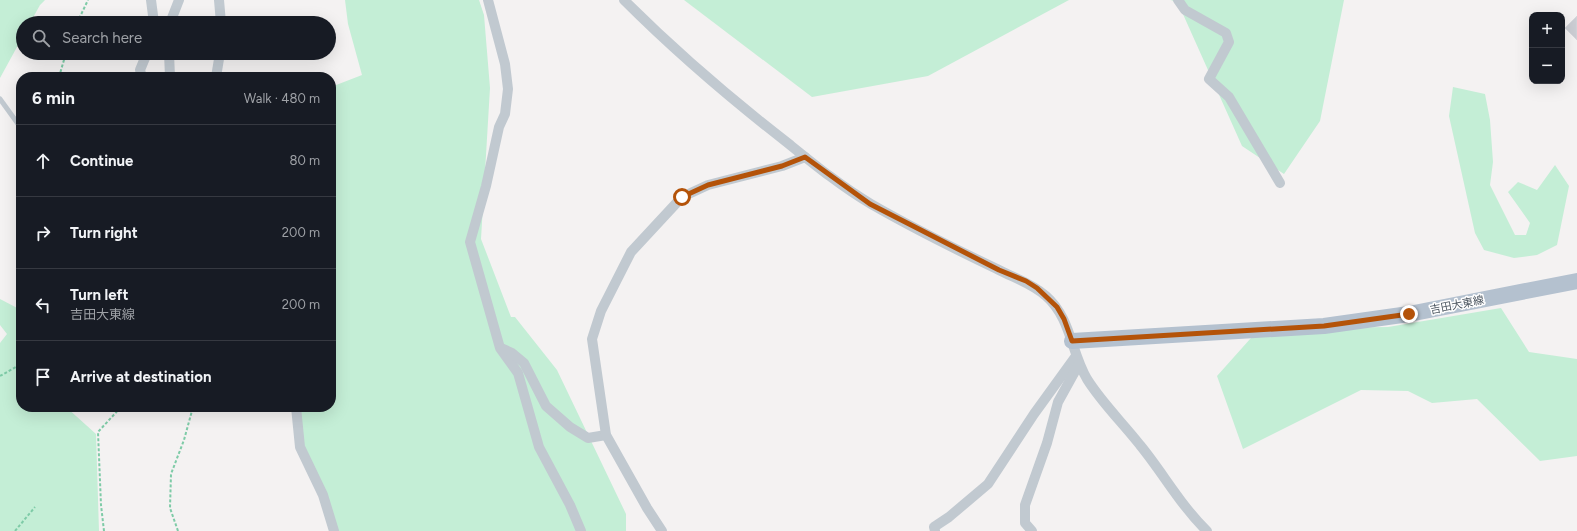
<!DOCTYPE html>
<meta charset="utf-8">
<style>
body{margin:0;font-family:Figtree,"Noto Sans JP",sans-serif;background:#20242c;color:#f1f3f6}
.controls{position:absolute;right:12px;top:12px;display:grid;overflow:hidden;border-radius:8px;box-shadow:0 4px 16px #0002}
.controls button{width:36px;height:36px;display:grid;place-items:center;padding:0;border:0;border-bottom:1px solid #363941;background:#171b24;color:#f1f3f6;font:20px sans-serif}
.stop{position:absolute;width:12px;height:12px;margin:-9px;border:3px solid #b45309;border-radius:50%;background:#fff}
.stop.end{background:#b45309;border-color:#fff;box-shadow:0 1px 4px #0008}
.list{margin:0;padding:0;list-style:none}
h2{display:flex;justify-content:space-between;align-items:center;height:52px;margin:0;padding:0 16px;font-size:17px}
h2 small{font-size:13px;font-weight:400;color:#9ea1a6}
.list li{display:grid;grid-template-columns:26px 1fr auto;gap:12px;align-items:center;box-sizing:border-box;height:72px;padding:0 16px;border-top:1px solid #363941}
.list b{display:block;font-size:15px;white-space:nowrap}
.list p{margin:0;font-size:13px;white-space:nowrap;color:#9ea1a6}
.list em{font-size:13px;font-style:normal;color:#9ea1a6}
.icon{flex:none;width:22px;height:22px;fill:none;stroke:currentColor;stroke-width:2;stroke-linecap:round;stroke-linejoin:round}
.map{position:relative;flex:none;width:1577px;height:531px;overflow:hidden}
.search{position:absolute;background:#171b24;box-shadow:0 4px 16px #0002;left:16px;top:16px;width:320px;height:44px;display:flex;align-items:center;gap:10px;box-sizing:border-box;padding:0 14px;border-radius:22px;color:#9ea1a6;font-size:15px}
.panel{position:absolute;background:#171b24;box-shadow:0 4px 16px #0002;left:16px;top:72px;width:320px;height:340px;border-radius:16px}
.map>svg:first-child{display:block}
.green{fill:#c4eed6}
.building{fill:#ccced4;stroke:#d7d8dd}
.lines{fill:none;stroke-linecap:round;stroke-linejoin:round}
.path{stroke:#7ecba7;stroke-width:2;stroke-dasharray:3 2;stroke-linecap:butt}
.lane{stroke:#c1c9d0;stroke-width:5}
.street{stroke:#c1c9d0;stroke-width:10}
.primary{stroke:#b4c1cf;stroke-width:16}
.route{stroke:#b45309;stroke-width:5}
.labels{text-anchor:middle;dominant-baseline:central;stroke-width:3;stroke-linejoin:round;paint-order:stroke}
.street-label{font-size:11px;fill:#4b555f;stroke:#fff}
</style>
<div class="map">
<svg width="1577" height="531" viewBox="0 0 1577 531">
<rect width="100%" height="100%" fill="#f4f2f2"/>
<g class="green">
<path d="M0 0H45L40 5 30 23H23V36L0 78Z"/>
<path d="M345 0H479L484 15 490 88 481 239 511 317H515L557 370 626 514V531H334L303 446 296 407H331V87L362 75 348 24Z"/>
<path d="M684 0H1069L928 76 812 97Z"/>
<path d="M1171 0H1344L1320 121 1284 174 1242 146 1178 3Z"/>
<path d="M1453 87 1485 94 1490 120 1493 162 1490 185 1515 235H1526L1530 223 1508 192 1518 182 1537 190 1555 165 1569 186 1557 245 1537 255 1514 258 1484 250 1475 233 1449 116Z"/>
<path d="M0 299 21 310V407H66L96 434 99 531H0V343L7 334 0 325Z"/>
<path d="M1501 308 1529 352 1577 359V456L1540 461 1477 399 1432 403 1408 391 1361 390 1243 449 1217 376 1259 329 1388 327Z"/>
</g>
<path class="building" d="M1577 16V40L1565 28Z"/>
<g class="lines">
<g class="path">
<path d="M77 23 88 0"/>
<path d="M59 77 66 53"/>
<path d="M0 376 21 364"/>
<path d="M15 531 35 507"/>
<path d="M104 531 101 505 98 432 121 407"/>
<path d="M178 531 170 508 171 474 184 440 193 407"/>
</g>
<path class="lane" d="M0 99 21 128"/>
<g class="street">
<path d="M151 0 154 23"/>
<path d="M219 0 221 23"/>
<path d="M488 0 505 64 508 89 505 114 499 127 486 186 470 242 500 348 518 373 539 447 570 505 581 531"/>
<path d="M624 0C676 52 731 99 789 144 815 165 842 187 871 204 911 227 955 249 997 269 1014 278 1031 283 1046 296 1071 318 1071 352 1087 379 1102 403 1122 422 1140 445 1163 473 1181 506 1207 531"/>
<path d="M1178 0 1185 10 1226 33 1229 42 1209 79 1229 97 1280 183"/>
<path d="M170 23 179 0"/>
<path d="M169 53 170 77"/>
<path d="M142 77 140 70 147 53"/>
<path d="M216 77 220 53"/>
<path d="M501 348 512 353 524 363 546 406 570 427 588 438 606 435"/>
<path d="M296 407 300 447 323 495 334 531"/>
<path d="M662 531 647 508 606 435 592 339 601 311 631 252 682 197 708 185 782 166 805 157"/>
<path d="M935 531 934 527 949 517 988 484 1034 414 1076 356"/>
<path d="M1032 531 1025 523V505L1047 443 1058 402 1079 364"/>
</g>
<path class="primary" d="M1072 341 1324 326 1409 314 1577 281"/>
</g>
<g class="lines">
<path class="route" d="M682 197 708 185 782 166 805 157 870 204 999 270 1026 281 1037 288 1057 307 1064 319 1072 341 1324 326 1409 314"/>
</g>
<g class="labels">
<g class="street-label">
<text transform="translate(1457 305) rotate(-11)">吉田大東線</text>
</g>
</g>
</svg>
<div class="controls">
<button>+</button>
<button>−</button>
</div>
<div class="stop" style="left:682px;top:197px"></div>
<div class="stop end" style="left:1409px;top:314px"></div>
<div class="search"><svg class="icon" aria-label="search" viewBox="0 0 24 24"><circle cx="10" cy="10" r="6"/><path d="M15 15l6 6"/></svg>Search here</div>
<section class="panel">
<h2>6 min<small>Walk · 480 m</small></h2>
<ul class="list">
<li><svg class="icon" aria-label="ahead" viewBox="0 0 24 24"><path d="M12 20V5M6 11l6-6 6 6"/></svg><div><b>Continue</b></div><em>80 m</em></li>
<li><svg class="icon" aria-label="right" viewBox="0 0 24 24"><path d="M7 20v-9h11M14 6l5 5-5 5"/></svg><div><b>Turn right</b></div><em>200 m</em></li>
<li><svg class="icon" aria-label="left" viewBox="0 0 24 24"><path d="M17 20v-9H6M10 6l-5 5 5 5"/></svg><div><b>Turn left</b><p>吉田大東線</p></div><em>200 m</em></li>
<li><svg class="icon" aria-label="arrive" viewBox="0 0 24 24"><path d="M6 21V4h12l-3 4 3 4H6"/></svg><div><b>Arrive at destination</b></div></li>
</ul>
</section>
</div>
